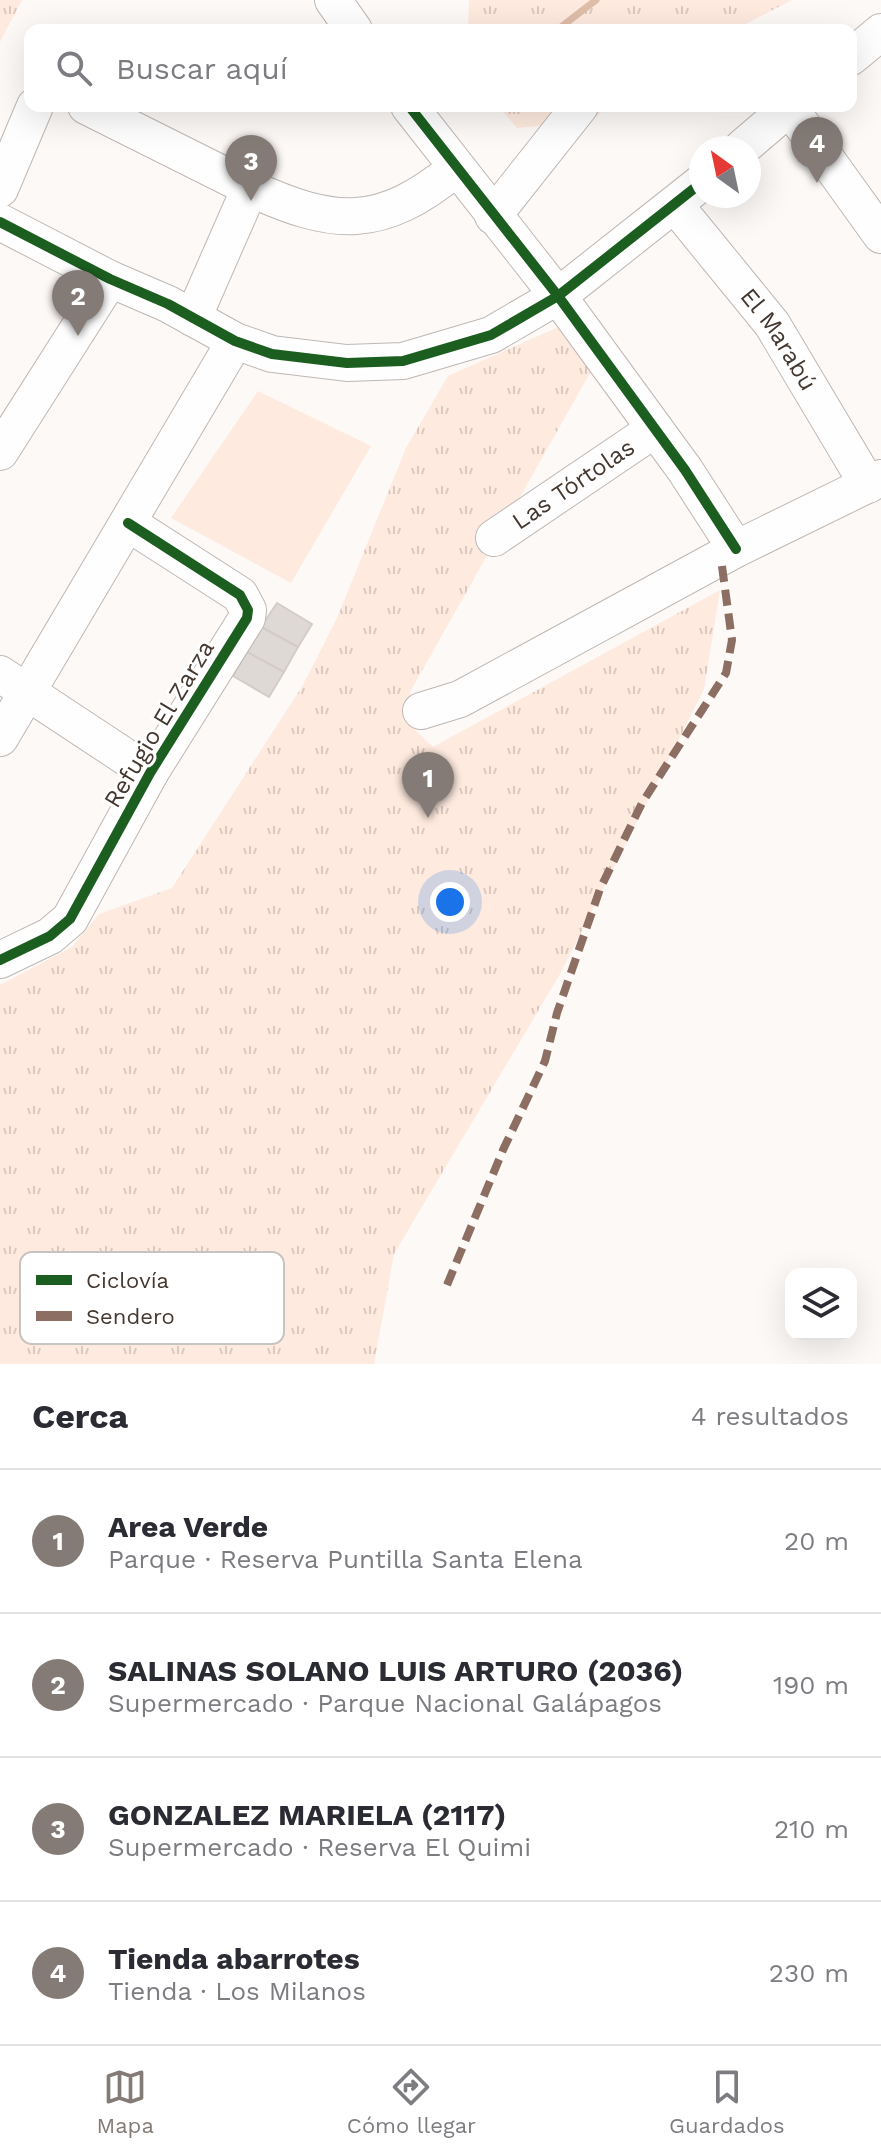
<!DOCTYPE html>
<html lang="es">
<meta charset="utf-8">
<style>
body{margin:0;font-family:"Work Sans",sans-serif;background:#f7f7f7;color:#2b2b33}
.controls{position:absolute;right:24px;bottom:24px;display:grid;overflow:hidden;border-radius:16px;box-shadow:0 8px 32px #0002}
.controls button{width:72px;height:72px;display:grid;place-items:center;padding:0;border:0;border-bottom:2px solid #e1e1e2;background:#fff;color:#2b2b33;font:40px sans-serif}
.compass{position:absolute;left:689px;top:136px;width:72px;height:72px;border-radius:50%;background:#fff;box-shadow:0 8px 32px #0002;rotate:327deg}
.you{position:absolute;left:450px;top:902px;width:28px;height:28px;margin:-20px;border:6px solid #fff;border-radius:50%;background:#1a73e8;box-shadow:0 0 0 12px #1a73e833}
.badge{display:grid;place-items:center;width:52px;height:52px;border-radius:50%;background:#847b76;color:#fff;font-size:26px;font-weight:700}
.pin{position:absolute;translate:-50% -66px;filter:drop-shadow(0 2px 4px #0008)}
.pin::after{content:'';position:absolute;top:42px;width:28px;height:24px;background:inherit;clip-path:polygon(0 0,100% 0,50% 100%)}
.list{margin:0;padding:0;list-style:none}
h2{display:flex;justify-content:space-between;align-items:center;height:104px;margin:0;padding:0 32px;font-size:34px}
h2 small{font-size:26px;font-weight:400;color:#7c7c81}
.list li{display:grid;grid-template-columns:52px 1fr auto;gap:24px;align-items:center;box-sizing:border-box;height:144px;padding:0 32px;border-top:2px solid #e1e1e2}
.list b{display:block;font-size:30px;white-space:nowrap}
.list p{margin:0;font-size:26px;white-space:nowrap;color:#7c7c81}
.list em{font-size:26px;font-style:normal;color:#7c7c81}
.icon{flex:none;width:44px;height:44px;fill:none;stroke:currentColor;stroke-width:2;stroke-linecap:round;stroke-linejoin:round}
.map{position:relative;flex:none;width:881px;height:1364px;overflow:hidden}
.search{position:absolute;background:#fff;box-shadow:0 8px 32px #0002;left:24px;right:24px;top:24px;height:88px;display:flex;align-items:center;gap:20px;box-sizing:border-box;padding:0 28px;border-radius:16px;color:#7c7c81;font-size:30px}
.sheet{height:680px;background:#fff}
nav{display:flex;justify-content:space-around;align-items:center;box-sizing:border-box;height:112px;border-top:2px solid #e1e1e2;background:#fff;font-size:22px;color:#7c7c81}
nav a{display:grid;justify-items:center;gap:4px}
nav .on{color:#847b76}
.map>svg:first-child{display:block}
.park{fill:url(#park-tufts)}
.garden{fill:#feeadf}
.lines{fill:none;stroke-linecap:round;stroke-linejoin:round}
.stream{stroke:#debda9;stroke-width:7}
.building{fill:#dfd9d5;stroke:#d3ccc8;stroke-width:2}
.minor-casing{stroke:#beb8b4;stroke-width:38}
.minor{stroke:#fffefe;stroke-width:36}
.quiet{stroke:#8d6e63;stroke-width:8;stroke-dasharray:16 8;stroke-linecap:butt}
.cycleway-casing{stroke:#fff;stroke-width:15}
.cycleway{stroke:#1b5e20;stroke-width:10}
.labels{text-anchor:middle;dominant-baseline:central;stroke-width:6;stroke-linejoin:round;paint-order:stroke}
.street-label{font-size:24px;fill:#433730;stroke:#fff}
.key{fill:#fff;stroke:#c7c3c1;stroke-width:2}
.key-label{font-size:22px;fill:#433730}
</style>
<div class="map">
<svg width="881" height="1364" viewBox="0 0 881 1364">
<defs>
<pattern id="park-tufts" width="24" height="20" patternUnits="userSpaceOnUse" patternTransform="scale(2)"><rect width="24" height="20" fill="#feeadf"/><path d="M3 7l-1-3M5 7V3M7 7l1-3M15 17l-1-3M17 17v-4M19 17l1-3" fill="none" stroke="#dbc9c0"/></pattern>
</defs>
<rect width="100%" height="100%" fill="#fcf9f7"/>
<g class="park">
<path d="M0 0H22L0 42Z"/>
<path d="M469 0H792L734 30H468Z"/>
<path d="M498 106H610L589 121 517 128Z"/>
<path d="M563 325 599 357 410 692V725L433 747 720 590 704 689 560 974 394 1254 374 1364H0V985L72 947 99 914 172 888 303 685 337 618 406 448 448 376Z"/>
</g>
<path class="garden" d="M258 391 371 446 291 583 171 518Z"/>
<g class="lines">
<path class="stream" d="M561 27 596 0"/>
</g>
<g class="building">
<path d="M277 603 312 624 298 647 261 627Z"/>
<path d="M261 627 298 647 284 672 247 652Z"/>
<path d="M247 652 284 672 269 697 233 676Z"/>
</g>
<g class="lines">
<defs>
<g id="minor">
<path d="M333 0 354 30"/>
<path d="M851 57 881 32"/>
<path d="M86 106 250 188 193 318"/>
<path d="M409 106 558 296 685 470 736 549"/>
<path d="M789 107 881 235"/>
<path d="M742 148 791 106"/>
<path d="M250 188C334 227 381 230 455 169"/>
<path d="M0 189 35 106"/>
<path id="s1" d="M675 205 772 324 868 485"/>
<path d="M493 216 580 106"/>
<path d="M0 222 110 279 168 304 235 341 272 354 347 363 403 361 491 335 558 296 701 183"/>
<path d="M0 452 110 279"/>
<path id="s2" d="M494 538 655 429"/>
<path d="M0 674 150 773"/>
<path d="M421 711 460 699 736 549 881 478"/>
<path d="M0 738 235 341"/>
<path d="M0 960 50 936 70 919 150 773 247 618 248 610 240 595 128 523"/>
</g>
</defs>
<use href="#minor" class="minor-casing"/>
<use href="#minor" class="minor"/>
<path class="quiet" d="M447 1285 503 1150 545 1061 557 1013 600 889 642 803 726 673 732 640 721 559"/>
<defs>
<g id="cycleway">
<path d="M409 106 558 296 685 470 736 549"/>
<path d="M0 222 110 279 168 304 235 341 272 354 347 363 403 361 491 335 558 296 701 183"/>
<path d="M0 960 50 936 70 919 150 773 247 618 248 610 240 595 128 523"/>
</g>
</defs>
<use href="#cycleway" class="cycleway-casing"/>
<use href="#cycleway" class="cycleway"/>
</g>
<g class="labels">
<g class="street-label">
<text stroke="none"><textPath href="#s1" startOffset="170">El Marabú</textPath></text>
<text stroke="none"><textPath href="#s2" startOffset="96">Las Tórtolas</textPath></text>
<text transform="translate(159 724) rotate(-59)">Refugio El Zarza</text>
</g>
</g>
<rect x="20" y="1252" width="264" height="92" rx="12" class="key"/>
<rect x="36" y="1275" width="36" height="10" fill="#1b5e20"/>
<rect x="36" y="1311" width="36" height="10" fill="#8d6e63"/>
<g class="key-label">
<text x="86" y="1288">Ciclovía</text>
<text x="86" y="1324">Sendero</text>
</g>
</svg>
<div class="controls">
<button><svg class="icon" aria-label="layers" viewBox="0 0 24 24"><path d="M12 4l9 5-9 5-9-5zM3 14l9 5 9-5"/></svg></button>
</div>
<svg class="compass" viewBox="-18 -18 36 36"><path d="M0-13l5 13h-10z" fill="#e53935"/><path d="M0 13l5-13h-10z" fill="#7c7c81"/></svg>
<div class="you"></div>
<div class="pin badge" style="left:428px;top:818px">1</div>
<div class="pin badge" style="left:78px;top:336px">2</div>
<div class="pin badge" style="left:251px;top:201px">3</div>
<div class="pin badge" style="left:817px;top:183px">4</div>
<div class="search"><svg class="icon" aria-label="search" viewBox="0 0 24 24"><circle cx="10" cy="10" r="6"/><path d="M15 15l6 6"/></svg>Buscar aquí</div>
</div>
<section class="sheet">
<h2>Cerca<small>4 resultados</small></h2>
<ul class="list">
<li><span class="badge">1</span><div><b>Area Verde</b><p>Parque · Reserva Puntilla Santa Elena</p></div><em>20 m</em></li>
<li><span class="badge">2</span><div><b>SALINAS SOLANO LUIS ARTURO (2036)</b><p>Supermercado · Parque Nacional Galápagos</p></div><em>190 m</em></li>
<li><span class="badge">3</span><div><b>GONZALEZ MARIELA (2117)</b><p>Supermercado · Reserva El Quimi</p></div><em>210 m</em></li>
<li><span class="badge">4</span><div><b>Tienda abarrotes</b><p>Tienda · Los Milanos</p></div><em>230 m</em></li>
</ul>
</section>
<nav>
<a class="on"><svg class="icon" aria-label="map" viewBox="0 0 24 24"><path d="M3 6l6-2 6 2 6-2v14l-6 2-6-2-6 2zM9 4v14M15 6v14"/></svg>Mapa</a>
<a><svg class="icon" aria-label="directions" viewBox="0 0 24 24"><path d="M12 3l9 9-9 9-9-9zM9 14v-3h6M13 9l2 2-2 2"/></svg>Cómo llegar</a>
<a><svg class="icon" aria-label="saved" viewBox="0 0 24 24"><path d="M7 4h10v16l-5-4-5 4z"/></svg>Guardados</a>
</nav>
